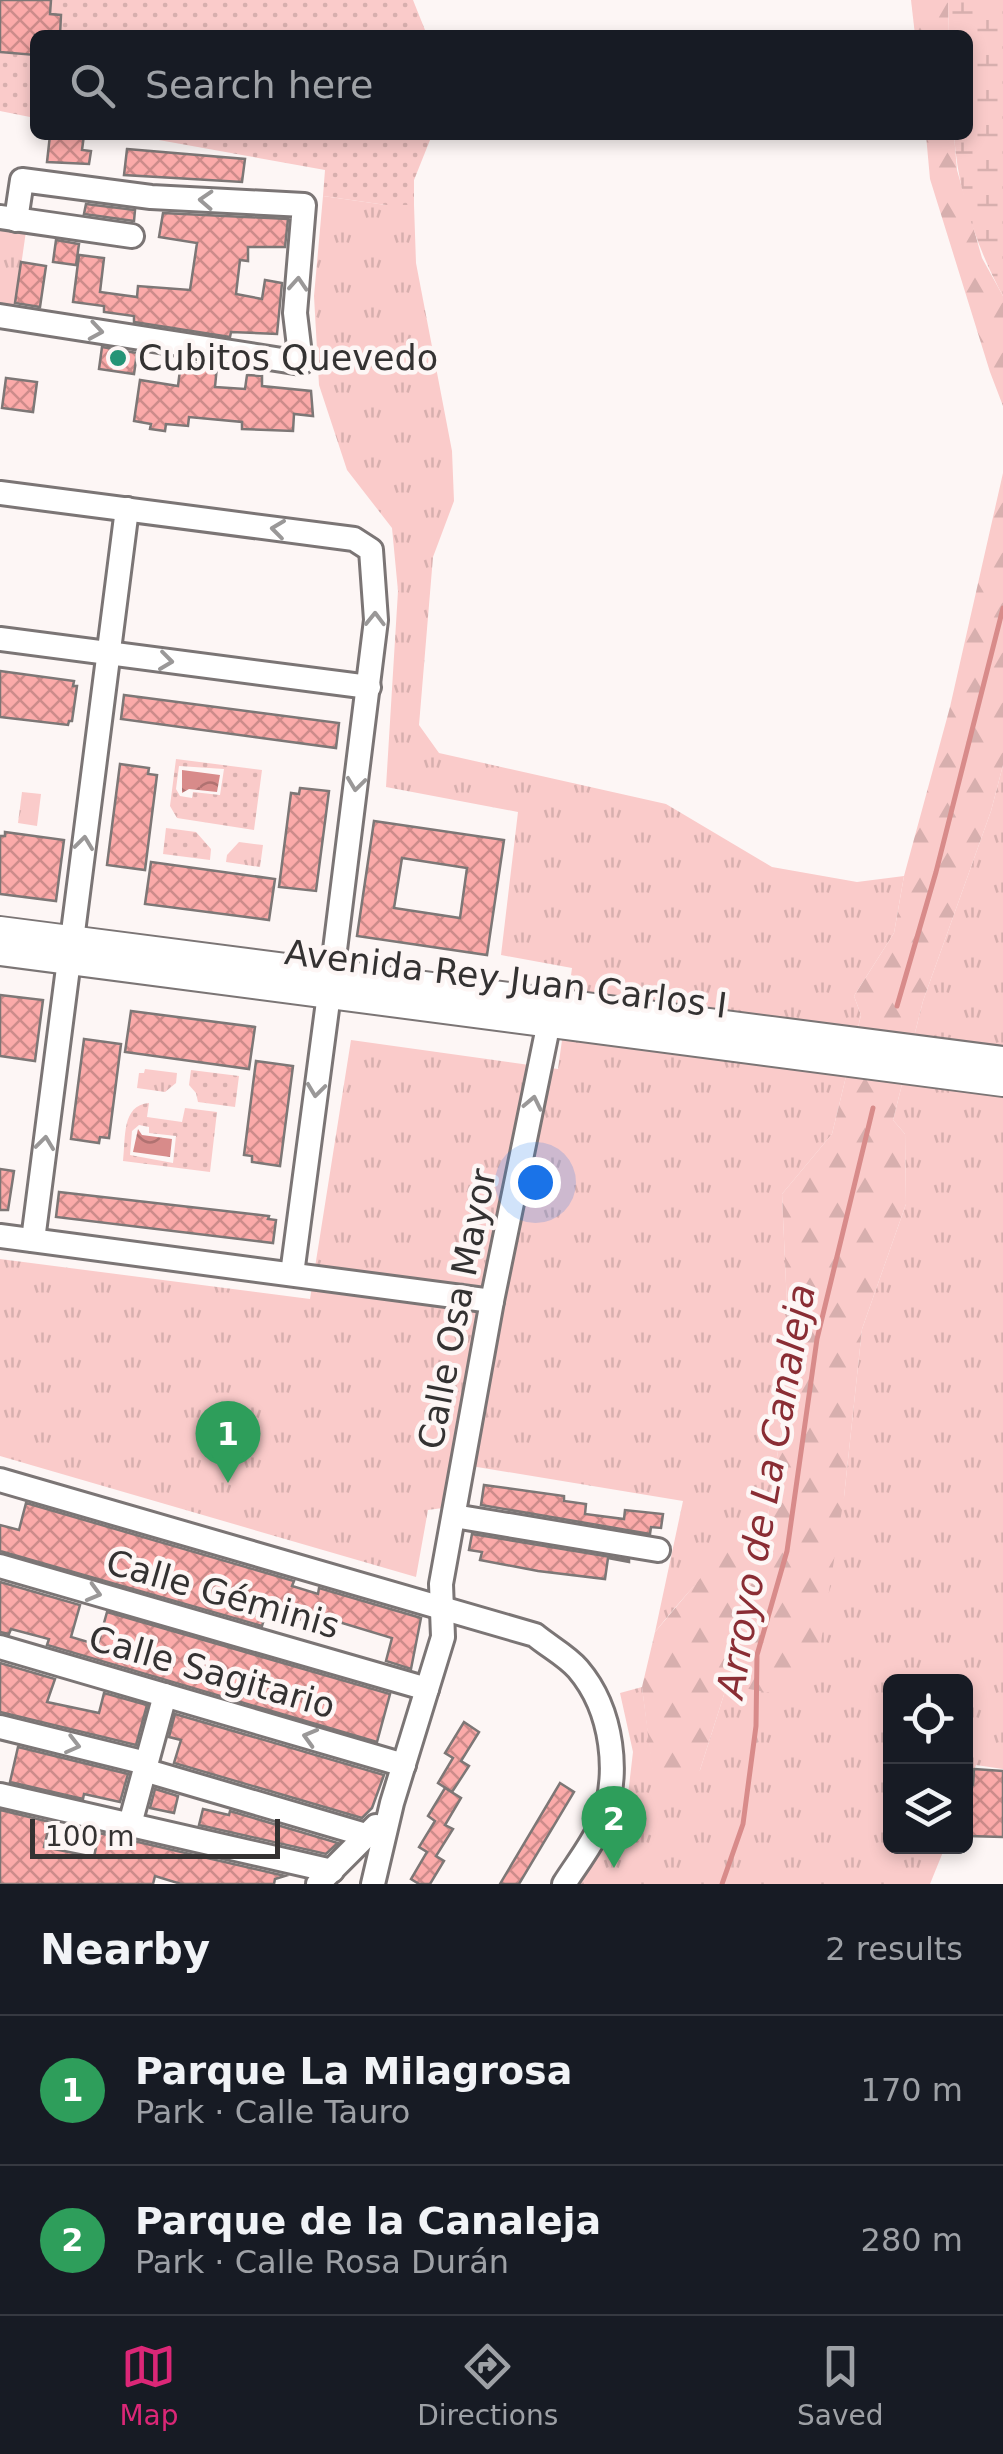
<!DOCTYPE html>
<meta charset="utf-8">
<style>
body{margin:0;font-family:"DejaVu Sans",sans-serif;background:#20242c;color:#f1f3f6}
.controls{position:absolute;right:30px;bottom:30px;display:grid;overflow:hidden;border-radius:15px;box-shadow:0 5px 15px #0003}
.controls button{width:90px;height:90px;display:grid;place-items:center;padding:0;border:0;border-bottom:2px solid #363941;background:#171b24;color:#f1f3f6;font:50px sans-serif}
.scale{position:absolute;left:30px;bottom:25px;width:250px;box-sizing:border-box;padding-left:10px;border:5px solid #343232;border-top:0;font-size:28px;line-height:35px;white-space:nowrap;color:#343232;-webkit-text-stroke:8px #fdf6f5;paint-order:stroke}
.you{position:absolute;left:535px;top:1182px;width:35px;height:35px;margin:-25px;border:8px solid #fff;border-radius:50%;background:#1a73e8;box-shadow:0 0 0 15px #1a73e833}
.badge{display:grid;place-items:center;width:65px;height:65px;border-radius:50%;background:#db2777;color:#fff;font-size:32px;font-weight:700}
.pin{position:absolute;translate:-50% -82px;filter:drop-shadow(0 2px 5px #0008)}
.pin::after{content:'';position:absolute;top:52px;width:35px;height:30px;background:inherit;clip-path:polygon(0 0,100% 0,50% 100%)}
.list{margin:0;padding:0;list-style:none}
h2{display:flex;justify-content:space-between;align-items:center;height:130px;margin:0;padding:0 40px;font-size:42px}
h2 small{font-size:32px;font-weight:400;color:#9ea1a6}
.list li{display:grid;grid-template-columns:65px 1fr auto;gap:30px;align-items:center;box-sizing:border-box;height:150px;padding:0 40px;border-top:2px solid #363941}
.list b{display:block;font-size:38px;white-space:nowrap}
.list p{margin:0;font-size:32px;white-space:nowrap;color:#9ea1a6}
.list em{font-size:32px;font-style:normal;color:#9ea1a6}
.icon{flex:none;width:55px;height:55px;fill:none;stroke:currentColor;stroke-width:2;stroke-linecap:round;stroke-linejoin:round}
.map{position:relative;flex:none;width:1003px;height:1884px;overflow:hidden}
.search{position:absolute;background:#171b24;box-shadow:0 5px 15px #0003;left:30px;right:30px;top:30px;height:110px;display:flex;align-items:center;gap:25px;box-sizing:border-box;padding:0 35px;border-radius:15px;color:#9ea1a6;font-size:38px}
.sheet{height:430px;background:#171b24}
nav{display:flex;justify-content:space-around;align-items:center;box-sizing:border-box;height:140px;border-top:2px solid #363941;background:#171b24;font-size:28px;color:#9ea1a6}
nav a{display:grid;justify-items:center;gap:5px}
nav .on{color:#db2777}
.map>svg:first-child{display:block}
.grass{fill:url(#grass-tufts)}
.forest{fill:url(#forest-firs)}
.wetland{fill:url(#wetland-marsh)}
.garden{fill:url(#garden-dots);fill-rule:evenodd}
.water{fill:url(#water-waves)}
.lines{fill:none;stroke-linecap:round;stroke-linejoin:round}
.stream{stroke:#d88b8a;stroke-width:5}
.building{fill:url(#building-cross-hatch);stroke:#7d7776;stroke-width:2.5;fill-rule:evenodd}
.minor-casing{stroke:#7b7575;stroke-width:28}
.major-casing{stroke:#7b7575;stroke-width:32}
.minor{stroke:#fff;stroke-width:22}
.major{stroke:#fff;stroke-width:28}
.oneway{stroke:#9a9898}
.poi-dot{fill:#259476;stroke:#fdf6f5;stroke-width:4}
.labels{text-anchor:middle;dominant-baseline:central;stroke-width:9;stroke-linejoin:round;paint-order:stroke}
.poi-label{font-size:35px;fill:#343232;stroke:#fdf6f5;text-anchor:start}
.street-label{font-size:35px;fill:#343232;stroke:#fdf6f5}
.water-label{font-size:38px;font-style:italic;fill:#8a2d34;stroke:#fdf6f5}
</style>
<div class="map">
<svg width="1003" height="1884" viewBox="0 0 1003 1884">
<defs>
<pattern id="grass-tufts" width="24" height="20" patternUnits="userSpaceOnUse" patternTransform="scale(2.5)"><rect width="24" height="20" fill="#facbca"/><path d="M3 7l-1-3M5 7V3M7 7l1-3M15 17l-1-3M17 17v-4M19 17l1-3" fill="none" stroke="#d7afae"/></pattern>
<pattern id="forest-firs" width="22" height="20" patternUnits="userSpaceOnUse" patternTransform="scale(2.5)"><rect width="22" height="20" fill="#facbca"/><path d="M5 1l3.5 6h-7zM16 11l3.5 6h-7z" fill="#d7afae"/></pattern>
<pattern id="wetland-marsh" width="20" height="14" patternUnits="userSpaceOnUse" patternTransform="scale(2.5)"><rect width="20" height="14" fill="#facbca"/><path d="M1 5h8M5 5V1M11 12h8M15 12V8" fill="none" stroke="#d7afae"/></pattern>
<pattern id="garden-dots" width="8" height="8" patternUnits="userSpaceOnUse" patternTransform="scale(2.5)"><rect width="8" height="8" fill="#facbca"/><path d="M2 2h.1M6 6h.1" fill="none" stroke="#d7afae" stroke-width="1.8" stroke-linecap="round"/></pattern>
<pattern id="water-waves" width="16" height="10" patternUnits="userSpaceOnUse" patternTransform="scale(2.5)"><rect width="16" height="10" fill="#d88b8a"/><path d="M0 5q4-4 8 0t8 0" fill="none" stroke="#b07271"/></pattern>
<pattern id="building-cross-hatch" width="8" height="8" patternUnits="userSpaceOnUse" patternTransform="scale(2.5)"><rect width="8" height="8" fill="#fbaaa9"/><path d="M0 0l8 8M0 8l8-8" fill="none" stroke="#cc8b8a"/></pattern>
</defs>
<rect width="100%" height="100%" fill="#fdf6f5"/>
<g class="grass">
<path d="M323 196 386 205H414L416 263 452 451 454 501 433 557 419 725 439 753 666 804 772 867 857 882 904 876 894 933 854 996 861 1015 832 1134 782 1194 790 1373 766 1529C717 1555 690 1590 655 1632L683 1501 471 1466 450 1507 428 1510 416 1577 0 1456V1259L310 1299 351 1040 558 1069 572 968 501 955 518 812 386 787 398 591 392 528 347 470 319 385 314 296Z"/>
<path d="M0 227 26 231 15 308 0 306Z"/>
<path d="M1003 765V1769L976 1765 966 1792V1682H890V1846L945 1847 930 1884H579L626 1812 633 1752 620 1693 642 1687 658 1807 700 1770 727 1685 844 1497 862 1329 906 1204 905 1134 893 1120 923 1001 991 811Z"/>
<path d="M22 792 41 794 37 826 18 823Z"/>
<path d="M239 842 263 845 260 867 226 862 227 855Z"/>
<path d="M145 1069 177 1073 176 1083 165 1092 137 1088 139 1073H144Z"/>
</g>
<g class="forest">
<path d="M911 0H948L949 35H915Z"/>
<path d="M926 135H954L957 170 982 258 1003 296V406L990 372 930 179Z"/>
<path d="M1003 473V765L991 811 923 1001 893 1120 905 1134 906 1204 862 1329 844 1497 818 1661 782 1695 727 1685 700 1770 687 1794 657 1808 642 1687 655 1632 703 1575 733 1546 766 1529 790 1373 782 1194 832 1134 861 1015 854 996 894 933 904 876 950 707Z"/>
</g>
<path class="wetland" d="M948 0H1003V296C976 246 958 192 954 135H968V35H949Z"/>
<g class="garden">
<path d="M0 0H413L427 35H35V118L0 111Z"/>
<path d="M131 135H432L414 180V205H386L323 196 325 170Z"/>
<path d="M176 759 262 770 254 830 177 818 170 806ZM179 766 224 769 220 795 193 792 192 798 180 796 176 789Z"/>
<path d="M166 828 196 832 211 849 210 860 163 854Z"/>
<path d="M191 1070 239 1076 235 1107 198 1102 196 1093 189 1085Z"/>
<path d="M149 1103 147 1117 182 1122 185 1108 217 1112 210 1172 123 1161C126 1139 121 1105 149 1103ZM139 1125 149 1127V1133L176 1136 173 1163 130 1155 132 1131Z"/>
</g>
<g class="water">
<path d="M182 770 220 775 217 792 189 789 182 793Z"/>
<path d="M138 1129 142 1135 172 1139 170 1157 133 1152Z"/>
</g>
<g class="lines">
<g class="stream">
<path d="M897 1006 936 872 1003 608"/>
<path d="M722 1884 743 1824 756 1726 757 1655 787 1551 817 1339 873 1108"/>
</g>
</g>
<g class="building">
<path d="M0 0H51L50 14 61 15 60 35H35V55L0 52Z"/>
<path d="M50 135H84L82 150 91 151 89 164 47 162Z"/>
<path d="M127 149 245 159 242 182 124 175Z"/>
<path d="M86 204 135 210 134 221 84 214Z"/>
<path d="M163 213 288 219 285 247H248V261L240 260 236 294 262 299 265 280 282 283 277 334 231 332 230 337 134 322V316L104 312V306L73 302 79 255 104 258 100 292 137 297 138 286 190 290 197 243 159 237Z"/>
<path d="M56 240 79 244 76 265 53 262Z"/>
<path d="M21 262 46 266 40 307 15 303Z"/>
<path d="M102 347 137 353 134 374 99 369Z"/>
<path d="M181 362 217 366 215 387 245 389 247 375 262 376V386L311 391 313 416 294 414 293 431 242 429V422L189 417 188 426 166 424 165 431 150 429 151 424 134 421 140 380 178 386Z"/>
<path d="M6 378 37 382 33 412 2 408Z"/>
<path d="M0 671 74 681 73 686H77L72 721H69L68 725 0 717Z"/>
<path d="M124 695 339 723 336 748 121 719Z"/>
<path d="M120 764 149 768 148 774 157 775 145 870 107 865Z"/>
<path d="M300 788 329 791 316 891 279 887 291 793 299 794Z"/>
<path d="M374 821 504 840 487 955 357 936ZM402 858 467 868 460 918 394 908Z"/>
<path d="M5 832 64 840 56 901 0 894V836H5Z"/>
<path d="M151 862 275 879 269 920 145 904Z"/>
<path d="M0 995 43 1000 35 1061 0 1056Z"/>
<path d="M131 1011 255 1027 249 1069 125 1052Z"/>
<path d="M84 1039 121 1044 109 1138 100 1137 99 1143 71 1139Z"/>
<path d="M256 1061 293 1066 280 1166 252 1162V1156L244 1155Z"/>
<path d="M0 1169 14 1171 8 1210H0Z"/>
<path d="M59 1192 269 1216 268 1219 276 1220 273 1243 56 1217Z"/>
<path d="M484 1485 564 1496V1501L586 1504 585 1514 624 1519 625 1510 663 1514 661 1528 651 1527 650 1534 481 1505Z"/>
<path d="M26 1503 294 1581 292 1586 318 1594 319 1588 421 1618 411 1669 386 1661 392 1638 339 1622 336 1630 267 1610 262 1626 0 1551V1525L19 1530Z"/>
<path d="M472 1534 629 1560V1562L608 1558 605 1579 538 1571 480 1560 482 1552 469 1550Z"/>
<path d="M0 1582 80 1605 71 1637 98 1645 107 1612 390 1694 377 1742 47 1645 49 1639 11 1629 9 1634 0 1632Z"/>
<path d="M0 1663 55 1679 47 1702 99 1713 104 1693 147 1705 136 1745 0 1712Z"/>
<path d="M175 1714 384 1775 372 1808 362 1818 174 1763 181 1740 169 1737Z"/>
<path d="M464 1722 479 1732 461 1761 469 1766 452 1792 438 1783 453 1758 445 1753Z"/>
<path d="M18 1747 128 1774 120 1802 84 1794 83 1799 10 1782Z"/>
<path d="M974 1769 1003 1771V1837L968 1836V1785H973Z"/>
<path d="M560 1783 574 1792 519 1884H500Z"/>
<path d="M445 1788 461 1798 445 1825 453 1829 436 1856 444 1861 430 1884H419L411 1879 427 1852 419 1847 435 1821 428 1816Z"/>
<path d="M155 1789 178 1796 174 1813 150 1808Z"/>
<path d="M203 1809 229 1815 230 1811 338 1843 326 1854 199 1825Z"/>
<path d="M0 1810 50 1822 44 1847 94 1857 99 1833 285 1876 275 1879 274 1884H181L155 1876 153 1884H0Z"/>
</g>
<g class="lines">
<defs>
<g id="minor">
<path d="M0 217 132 236"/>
<path d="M0 316 301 363 295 313 304 205 151 197 22 180 16 220"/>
<path d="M0 493 354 539 371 550 376 620 332 974"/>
<path d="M0 639 369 687"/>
<path d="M72 940 127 509"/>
<path d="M0 1236 492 1301"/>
<path d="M33 1240 69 960"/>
<path d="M292 1274 329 994"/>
<path d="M0 1480 535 1635C548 1646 567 1656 578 1669 613 1710 621 1776 601 1824 592 1845 576 1865 564 1884"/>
<path d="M454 1516 658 1550"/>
<path d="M0 1566 427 1689"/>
<path d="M0 1647 404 1765"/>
<path d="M0 1727 146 1763"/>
<path d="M144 1770 369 1836"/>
<path d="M0 1795 332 1871"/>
<path d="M130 1824 165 1695"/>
<path d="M318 1884 376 1826"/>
<path d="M373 1884 392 1803 443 1637 441 1584 492 1301 549 1022"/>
</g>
<g id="major">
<path d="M0 931 1003 1061"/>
<path d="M0 951 1003 1082"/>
</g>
</defs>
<use href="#minor" class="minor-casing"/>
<use href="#major" class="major-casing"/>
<use href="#minor" class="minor"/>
<use href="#major" class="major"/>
</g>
<defs><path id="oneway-chevron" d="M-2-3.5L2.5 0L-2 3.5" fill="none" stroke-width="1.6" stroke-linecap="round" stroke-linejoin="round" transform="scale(2.5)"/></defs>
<g class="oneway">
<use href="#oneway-chevron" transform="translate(206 200) rotate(-177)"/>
<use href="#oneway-chevron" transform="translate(298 284) rotate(-86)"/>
<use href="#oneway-chevron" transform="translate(96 331) rotate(9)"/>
<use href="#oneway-chevron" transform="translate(278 529) rotate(-173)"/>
<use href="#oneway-chevron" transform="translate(375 619) rotate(-89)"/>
<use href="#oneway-chevron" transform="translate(166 661) rotate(7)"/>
<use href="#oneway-chevron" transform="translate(356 784) rotate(97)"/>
<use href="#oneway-chevron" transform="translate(84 843) rotate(-83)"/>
<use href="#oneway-chevron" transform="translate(316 1090) rotate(97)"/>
<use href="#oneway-chevron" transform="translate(533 1103) rotate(-78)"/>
<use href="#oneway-chevron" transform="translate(45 1143) rotate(-83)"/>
<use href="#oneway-chevron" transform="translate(94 1593) rotate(16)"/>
<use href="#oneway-chevron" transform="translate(310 1737) rotate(-164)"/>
<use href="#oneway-chevron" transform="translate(73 1745) rotate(14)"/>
</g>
<circle class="poi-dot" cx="118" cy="358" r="10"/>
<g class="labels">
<g class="poi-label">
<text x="138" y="358">Cubitos Quevedo</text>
</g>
<g class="street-label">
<text transform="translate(506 979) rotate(7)">Avenida Rey Juan Carlos I</text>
<text transform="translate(457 1309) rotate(-79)">Calle Osa Mayor</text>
<text transform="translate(223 1594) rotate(16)">Calle Géminis</text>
<text transform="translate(212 1672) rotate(16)">Calle Sagitario</text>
</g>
<g class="water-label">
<text transform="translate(766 1491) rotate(-80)">Arroyo de La Canaleja</text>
</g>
</g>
</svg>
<div class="controls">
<button><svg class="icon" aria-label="locate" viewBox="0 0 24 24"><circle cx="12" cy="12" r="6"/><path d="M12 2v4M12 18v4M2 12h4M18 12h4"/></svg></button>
<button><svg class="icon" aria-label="layers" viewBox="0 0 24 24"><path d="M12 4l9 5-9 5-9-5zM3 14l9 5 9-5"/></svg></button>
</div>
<div class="scale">100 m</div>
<div class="you"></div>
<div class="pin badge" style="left:228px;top:1483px;background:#2e9e5b">1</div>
<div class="pin badge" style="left:614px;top:1868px;background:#2e9e5b">2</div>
<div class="search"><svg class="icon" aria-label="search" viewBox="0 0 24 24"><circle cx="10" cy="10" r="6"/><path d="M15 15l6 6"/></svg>Search here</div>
</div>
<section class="sheet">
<h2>Nearby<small>2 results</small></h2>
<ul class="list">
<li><span class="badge" style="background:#2e9e5b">1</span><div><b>Parque La Milagrosa</b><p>Park · Calle Tauro</p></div><em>170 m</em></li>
<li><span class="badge" style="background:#2e9e5b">2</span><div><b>Parque de la Canaleja</b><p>Park · Calle Rosa Durán</p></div><em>280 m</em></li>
</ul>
</section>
<nav>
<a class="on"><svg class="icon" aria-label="map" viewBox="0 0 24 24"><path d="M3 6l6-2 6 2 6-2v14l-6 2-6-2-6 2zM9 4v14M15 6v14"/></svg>Map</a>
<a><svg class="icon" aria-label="directions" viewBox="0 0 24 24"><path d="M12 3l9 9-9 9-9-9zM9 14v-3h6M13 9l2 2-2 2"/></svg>Directions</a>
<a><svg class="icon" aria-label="saved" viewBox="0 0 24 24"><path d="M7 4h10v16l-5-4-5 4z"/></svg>Saved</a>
</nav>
